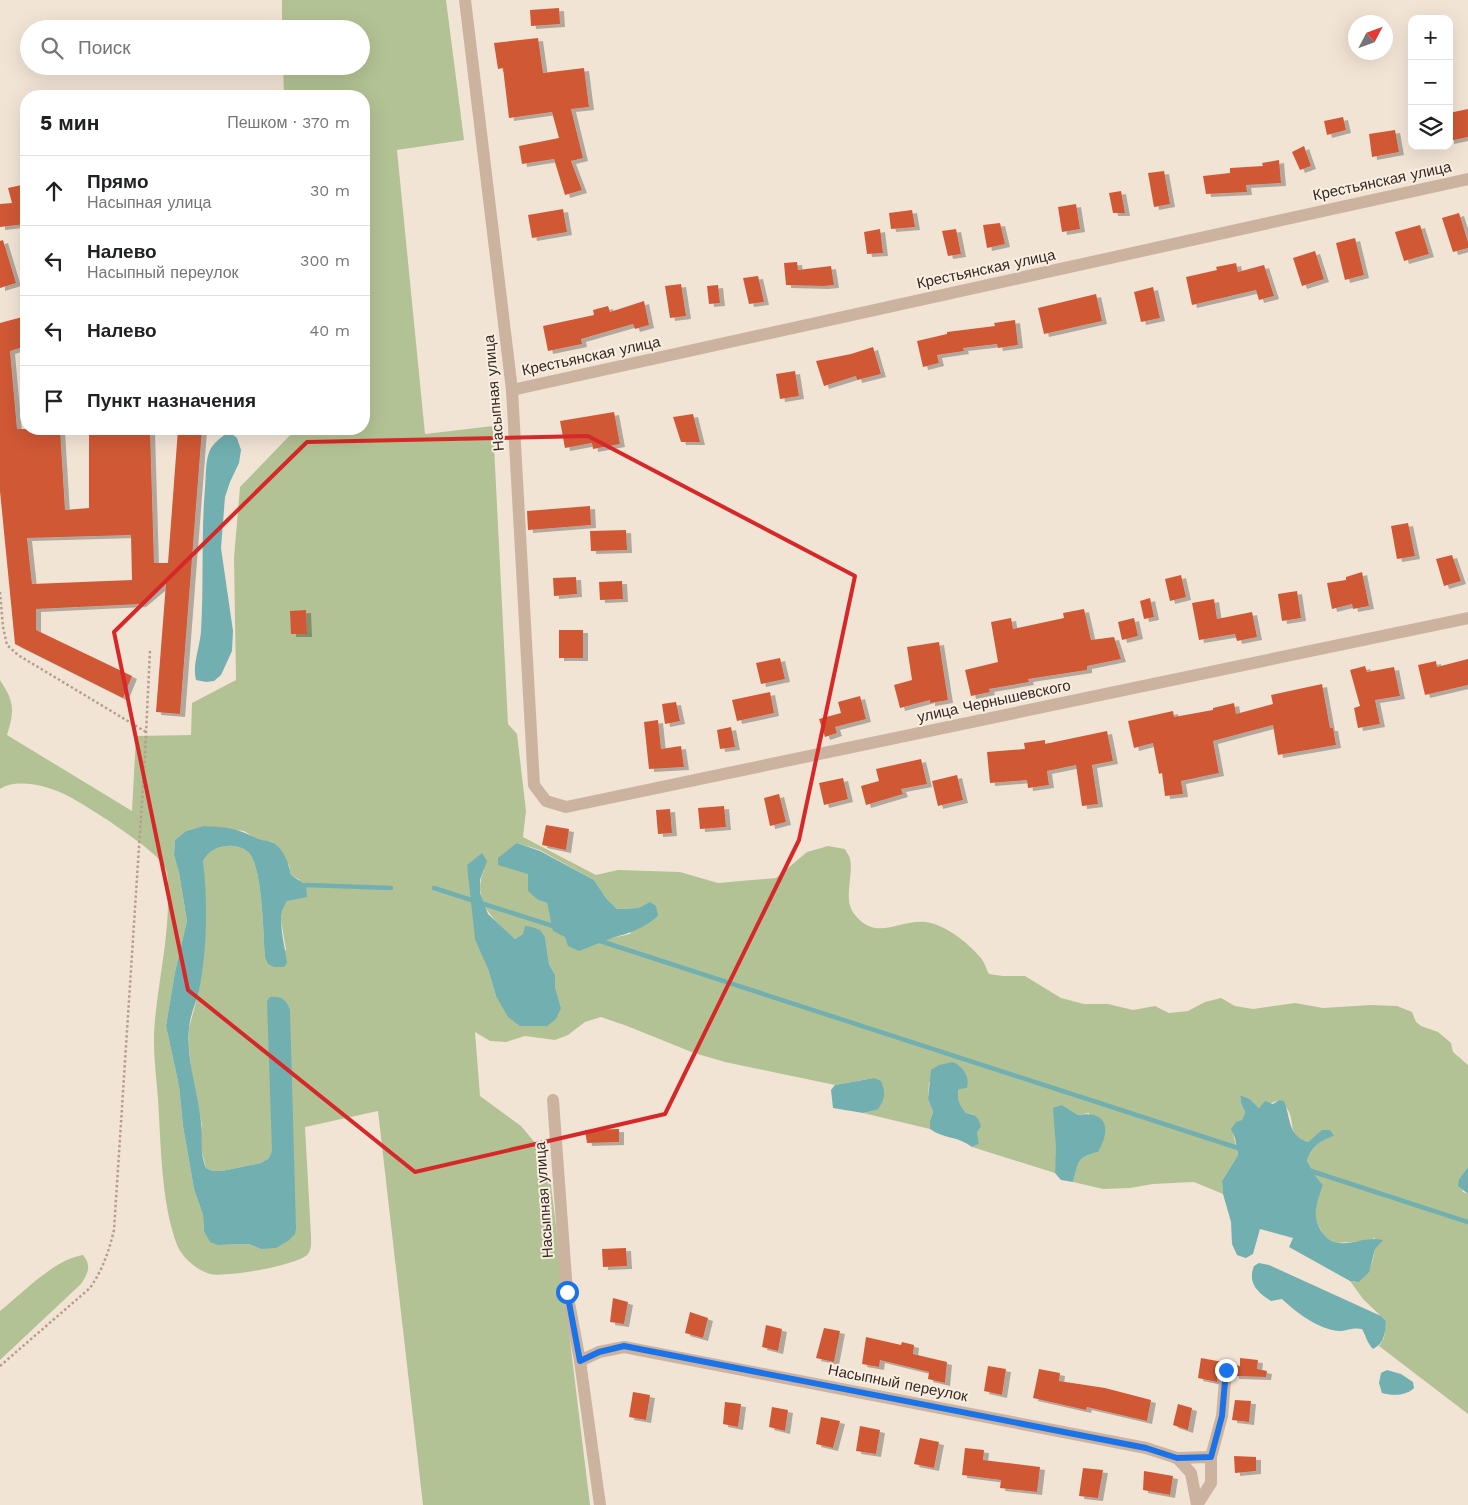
<!DOCTYPE html>
<html lang="ru">
<meta charset="utf-8">
<style>
body{margin:0;font-family:"Work Sans",sans-serif;background:#f6f6f6;color:#202124}
.controls{position:absolute;right:15px;top:15px;display:grid;overflow:hidden;border-radius:10px;box-shadow:0 5px 20px #0002}
.controls button{width:45px;height:45px;display:grid;place-items:center;padding:0;border:0;border-bottom:1px solid #e0e0e0;background:#fff;color:#202124;font:25px sans-serif}
.compass{position:absolute;left:1348px;top:15px;width:45px;height:45px;border-radius:50%;background:#fff;box-shadow:0 5px 20px #0002;rotate:49deg}
.stop{position:absolute;width:15px;height:15px;margin:-11px;border:4px solid #1a73e8;border-radius:50%;background:#fff}
.stop.end{background:#1a73e8;border-color:#fff;box-shadow:0 1px 5px #0008}
.list{margin:0;padding:0;list-style:none}
h2{display:flex;justify-content:space-between;align-items:center;height:65px;margin:0;padding:0 20px;font-size:21px}
h2 small{font-size:16px;font-weight:400;color:#757577}
.list li{display:grid;grid-template-columns:32px 1fr auto;gap:15px;align-items:center;box-sizing:border-box;height:70px;padding:0 20px;border-top:1px solid #e0e0e0}
.list b{display:block;font-size:19px;white-space:nowrap}
.list p{margin:0;font-size:16px;white-space:nowrap;color:#757577}
.list em{font-size:16px;font-style:normal;color:#757577}
.icon{flex:none;width:28px;height:28px;fill:none;stroke:currentColor;stroke-width:2;stroke-linecap:round;stroke-linejoin:round}
.map{position:relative;flex:none;width:1468px;height:1505px;overflow:hidden}
.search{position:absolute;background:#fff;box-shadow:0 5px 20px #0002;left:20px;top:20px;width:350px;height:55px;display:flex;align-items:center;gap:12px;box-sizing:border-box;padding:0 18px;border-radius:28px;color:#757577;font-size:19px}
.panel{position:absolute;background:#fff;box-shadow:0 5px 20px #0002;left:20px;top:90px;width:350px;height:345px;border-radius:20px}
.map>svg:first-child{display:block}
.green{fill:#b3c294;fill-rule:evenodd}
.water{fill:#72afb1}
.lines{fill:none;stroke-linecap:round;stroke-linejoin:round}
.stream{stroke:#72afb1;stroke-width:4.5}
.building{fill:#d05935;fill-rule:evenodd;filter:url(#shadow)}
.path{stroke:#b79d8b;stroke-width:2.5;stroke-dasharray:2.5 2.5;stroke-linecap:butt}
.street{stroke:#cbb3a0;stroke-width:12}
.route{stroke:#1a73e8;stroke-width:6}
.marked{fill:none;stroke:#d62828;stroke-width:4;stroke-linejoin:round}
.labels{text-anchor:middle;dominant-baseline:central;stroke-width:4;stroke-linejoin:round;paint-order:stroke}
.street-label{font-size:15px;fill:#342924;stroke:#faeee1}
</style>
<div class="map">
<svg width="1468" height="1505" viewBox="0 0 1468 1505">
<defs>
<filter id="shadow"><feDropShadow dx="5" dy="3" stdDeviation="0" flood-color="#0004"/></filter>
</defs>
<rect width="100%" height="100%" fill="#f2e4d5"/>
<g class="green">
<path d="M282 0H446L464 140 397 150 425 434 493 426 508 724 517 734 526 811 523 837 596 875 618 870 680 872 718 883 776 878 807 852 828 846 845 849C846 852 850 856 850 859 854 876 842 900 855 915 877 942 899 919 926 922 946 925 967 942 980 957 984 961 986 968 989 974L1003 976H1025L1061 998 1084 1004H1108L1133 1010 1155 1006 1169 1013 1188 1011 1205 1002 1221 998 1235 1006 1253 1009 1295 1003 1323 1008 1371 1005 1397 1006 1412 1012 1416 1022 1421 1026 1438 1032 1451 1043 1453 1052 1468 1065V1167L1459 1179 1463 1192 1468 1194V1414L1379 1346 1384 1338 1386 1321 1363 1299 1350 1281 1359 1282C1371 1270 1376 1255 1375 1238L1366 1241 1335 1243 1325 1237 1317 1223 1314 1210 1323 1185 1317 1178 1307 1161C1311 1148 1319 1140 1333 1136L1323 1130 1308 1142C1286 1134 1296 1125 1288 1110 1286 1106 1282 1103 1279 1100L1259 1108 1250 1099 1240 1095 1241 1103 1245 1112 1242 1120 1232 1129 1238 1155 1222 1181 1223 1194 1194 1182 1153 1184 1130 1188 1103 1189 1073 1182C1079 1162 1076 1157 1098 1152L1089 1113 1078 1115 1062 1105 1055 1173 972 1147 979 1144 973 1114 966 1113C960 1106 956 1099 959 1089L929 1082 928 1099 933 1112 930 1121V1129L863 1113 877 1110 874 1078 835 1085 725 1062 694 1053 627 1026 601 1017 585 1022 568 1035 555 1040 525 1036 506 1042 490 1041 475 1032 480 1096 521 1126 542 1151 551 1185 590 1505H423L378 1111 305 1127 311 1236C311 1242 312 1248 308 1254 299 1265 225 1278 210 1274 196 1270 182 1257 177 1245 161 1202 161 1145 158 1099 156 1073 152 1046 155 1020 159 978 169 936 168 893 168 885 168 874 165 867 158 851 86 805 68 796 52 787 17 777 0 789V680C14 701 15 710 7 735L132 811 136 736 191 735 192 703 236 680 234 558 240 487 296 429H364V96H284L283 66H361V29H282ZM203 826 244 831 258 840 272 842 289 865 291 875 300 880 283 906 281 920 286 950 265 957C263 935 263 869 249 853 244 848 235 845 228 846 216 847 209 851 203 861L205 931 199 991 189 1028V1048L192 1077 202 1125 200 1144 206 1168 213 1171H222L261 1163 269 1158 272 1152 261 1249 249 1244 218 1245 204 1231 203 1215 194 1189 183 1126 179 1086 166 1026 175 972 187 921 179 873 174 855 175 840 186 831ZM517 843 540 850 594 880 606 898 617 909 639 908 630 934 612 938 550 915 547 903 538 900 528 883V874ZM467 865 484 870C471 902 493 919 515 939L523 934 545 937 549 964 555 975V987L561 1008 496 996 488 969Z"/>
<path d="M83 1255C92 1266 88 1273 81 1284L0 1360V1311C23 1293 53 1260 83 1255Z"/>
</g>
<g class="water">
<path d="M226 434H232L237 438 241 450 239 463 230 482 225 497 221 548 233 631 232 651 221 675 214 681 206 682 196 680C192 665 200 647 201 631 204 583 201 536 205 488 206 477 205 461 210 450 213 444 220 438 226 434Z"/>
<path d="M203 826C226 827 236 828 256 838 261 841 267 840 271 842 283 847 289 863 291 875L306 885 307 897 287 901C275 916 285 944 287 963L284 967H274L268 964 265 957C263 935 263 869 249 853 244 848 235 845 228 846 216 847 209 851 203 861 208 900 207 952 199 991 196 1003 190 1015 189 1028 186 1061 198 1091 201 1122 203 1139 199 1151 206 1168L213 1171H222L261 1163 269 1158 272 1151 267 1001 270 997C281 996 286 999 290 1010L296 1228 295 1234 288 1241 276 1248 261 1249 249 1244 218 1245 210 1242 204 1231 203 1215 194 1189 183 1126 179 1086 166 1026 175 972 187 921 179 873 174 855 175 840 186 831Z"/>
<path d="M517 843 540 851 594 880 606 898 617 909 639 908 650 902 656 906 658 916C644 928 630 933 612 938 601 942 590 947 579 951L568 946 565 937 553 931 547 903 538 900 528 891V874L498 865V858Z"/>
<path d="M482 853 487 861 480 880V893L488 914 515 939 523 934 525 926 532 927 540 930 545 937 549 964 555 975V987L561 1008 556 1019 547 1026H520L508 1017 496 996 488 969 475 939 467 865Z"/>
<path d="M953 1062C963 1067 970 1076 967 1088L959 1089C956 1098 960 1106 966 1113 975 1114 978 1117 981 1126L977 1132 979 1144 972 1147C958 1136 944 1139 930 1129V1121L933 1112 928 1099 931 1070 939 1065Z"/>
<path d="M874 1078 881 1081C886 1094 885 1100 877 1110L863 1113 833 1108 831 1090 835 1085Z"/>
<path d="M1240 1095 1250 1099 1259 1108 1265 1101 1273 1104 1279 1100 1284 1101C1291 1118 1287 1135 1308 1142L1322 1130H1330L1334 1136C1320 1140 1311 1147 1307 1161L1317 1178 1323 1185C1318 1201 1311 1213 1320 1229 1336 1257 1360 1234 1383 1240L1375 1249 1369 1272 1359 1282 1350 1281 1289 1247 1293 1238 1260 1229 1253 1254 1246 1258 1237 1255 1232 1244 1231 1222 1223 1194 1222 1181 1238 1155 1235 1138 1231 1129 1236 1122 1242 1120 1245 1112 1241 1103Z"/>
<path d="M1062 1105 1078 1115C1108 1110 1111 1130 1098 1152 1076 1157 1079 1162 1073 1182L1061 1180 1055 1173 1056 1148 1053 1108Z"/>
<path d="M1468 1167V1194L1458 1186 1459 1179Z"/>
<path d="M1259 1263 1269 1265 1381 1316 1386 1321C1385 1333 1385 1343 1373 1349 1367 1343 1366 1336 1362 1329 1352 1327 1347 1331 1339 1331 1318 1329 1297 1313 1282 1299L1271 1301C1258 1293 1247 1283 1254 1266Z"/>
<path d="M1387 1370 1401 1374 1413 1382 1414 1388C1406 1396 1392 1396 1382 1393L1379 1383 1381 1373Z"/>
</g>
<g class="lines">
<g class="stream">
<path d="M306 885 391 888"/>
<path d="M434 888 556 927"/>
<path d="M597 940 1241 1149"/>
<path d="M1308 1170 1468 1222"/>
</g>
</g>
<g class="building">
<path d="M559 8 560 24 531 26 530 10Z"/>
<path d="M538 38 543 73 584 68 589 107 571 109 583 158 571 161 582 190 565 195 554 159 522 164 519 146 559 138 552 112 509 118 503 68 498 69 494 43Z"/>
<path d="M1468 109V137L1449 141V113Z"/>
<path d="M1343 117 1346 130 1327 135 1324 121Z"/>
<path d="M1395 130 1399 152 1372 157 1369 134Z"/>
<path d="M1304 146 1311 166 1300 170 1292 152Z"/>
<path d="M1279 160 1281 183 1246 185 1247 192 1206 194 1203 176 1230 173V168L1263 166 1262 163Z"/>
<path d="M1164 171 1170 204 1154 207 1148 173Z"/>
<path d="M26 184V224L0 227V204L12 203 8 188Z"/>
<path d="M1121 191 1125 213H1113L1109 193Z"/>
<path d="M1076 204 1080 229 1062 232 1058 207Z"/>
<path d="M563 209 567 232 532 238 528 215Z"/>
<path d="M912 210 915 227 891 229 889 213Z"/>
<path d="M1459 213 1468 242V248L1453 252 1442 218Z"/>
<path d="M1000 223 1005 244 987 248 983 225Z"/>
<path d="M1420 225 1429 254 1404 261 1395 232Z"/>
<path d="M880 229 883 253 867 254 864 232Z"/>
<path d="M956 229 961 254 948 256 942 231Z"/>
<path d="M1355 238 1364 275 1345 280 1336 243Z"/>
<path d="M3 240 16 283 0 288V241Z"/>
<path d="M1315 251 1324 279 1302 286 1293 258Z"/>
<path d="M797 262 798 270 831 266 834 285 823 286 786 285 784 263Z"/>
<path d="M1236 263 1238 272 1264 265 1274 296 1259 300 1256 290 1192 305 1186 277 1217 270 1216 267Z"/>
<path d="M758 276 764 302 749 304 743 278Z"/>
<path d="M681 284 686 316 670 318 665 286Z"/>
<path d="M718 285 720 303 709 304 707 286Z"/>
<path d="M1153 287 1160 318 1141 322 1134 292Z"/>
<path d="M1096 294 1102 321 1044 334 1038 308Z"/>
<path d="M644 301 649 325 635 329 633 324 581 339 582 344 548 351 543 326 594 315 593 310 608 306 610 312Z"/>
<path d="M26 316V346L10 351 17 429H60L65 510 89 508V429H150L154 563H168L178 429H202L180 714 156 712 166 583 141 604 36 609V630L132 676 123 698 15 644 0 491V323ZM131 535 132 580 32 584 27 538Z"/>
<path d="M1015 320 1018 345 998 348 997 344 963 348 964 351 937 355 939 363 923 367 917 341 947 334V332L995 326 994 323Z"/>
<path d="M873 347 881 374 857 380 856 376 824 386 816 361 851 354Z"/>
<path d="M795 371 799 396 780 399 776 374Z"/>
<path d="M614 412 620 444 593 449 592 443 565 448 560 421Z"/>
<path d="M693 414 700 442H681L673 417Z"/>
<path d="M590 506 591 525 528 530 527 511Z"/>
<path d="M1408 523 1415 556 1397 559 1391 526Z"/>
<path d="M626 530 627 550 591 551 590 531Z"/>
<path d="M1452 555 1461 581 1444 586 1436 559Z"/>
<path d="M1362 572 1369 606 1353 609 1352 604 1332 609 1327 583 1346 580V577Z"/>
<path d="M1181 575 1186 597 1170 601 1165 579Z"/>
<path d="M576 577 577 594 554 596 553 578Z"/>
<path d="M622 581 623 599 600 600 599 582Z"/>
<path d="M1297 591 1301 618 1282 621 1278 594Z"/>
<path d="M1150 598 1154 617 1144 619 1140 601Z"/>
<path d="M1214 599 1217 619 1252 612 1257 637 1237 641 1235 634 1199 640 1192 603Z"/>
<path d="M1084 609 1091 640 1114 637 1121 659 1087 666V670L1028 679 1029 682 989 689 990 692 971 696 965 670 998 662 991 622 1011 618 1013 629 1064 618 1063 613Z"/>
<path d="M306 610 307 634H291L290 611Z"/>
<path d="M1134 618 1138 636 1122 640 1118 622Z"/>
<rect x="559" y="630" width="24" height="28"/>
<path d="M939 642 948 700 930 703V700L900 708 894 685 912 680 907 647Z"/>
<path d="M780 658 785 679 761 684 756 663Z"/>
<path d="M1468 659V685L1425 695 1418 665 1436 661 1437 667Z"/>
<path d="M1365 666 1367 672 1394 667 1400 696 1375 700 1380 724 1358 728 1354 708 1360 706 1350 670Z"/>
<path d="M1322 684 1330 728H1333L1336 745 1278 755 1273 725 1213 741 1219 773 1181 781 1183 794 1165 796 1162 773 1159 774 1153 743 1134 748 1128 721 1173 711 1174 717 1213 710V708L1234 703 1236 714 1273 704 1271 695Z"/>
<path d="M770 692 774 713 737 721 732 700Z"/>
<path d="M860 696 866 719 835 727 837 733 825 737 819 719 841 713 838 702Z"/>
<path d="M676 702 680 721 665 724 662 704Z"/>
<path d="M658 720 661 749 681 746 684 767 649 769 644 722Z"/>
<path d="M731 727 735 747 720 749 717 730Z"/>
<path d="M1107 731 1113 761 1092 765 1098 804 1082 806 1076 765 1047 771 1049 785 1028 788 1027 780 990 783 987 752 1025 749 1024 743 1045 740V744Z"/>
<path d="M921 759 927 784 901 789 903 794 866 805 861 786 879 781 876 769Z"/>
<path d="M957 775 963 800 938 806 932 781Z"/>
<path d="M843 778 848 799 824 805 819 783Z"/>
<path d="M779 794 786 822 770 826 764 798Z"/>
<path d="M724 806 726 827 700 829 698 808Z"/>
<path d="M670 809 672 833 658 834 656 810Z"/>
<path d="M546 825 569 829 566 850 542 845Z"/>
<path d="M619 1129V1142L587 1143 585 1130Z"/>
<path d="M626 1248 627 1266 603 1267 602 1249Z"/>
<path d="M613 1298 628 1302 624 1324 610 1322Z"/>
<path d="M690 1312 708 1318 703 1338 685 1333Z"/>
<path d="M766 1325 782 1329 778 1351 762 1347Z"/>
<path d="M824 1328 840 1331 834 1362 816 1358Z"/>
<path d="M866 1337 901 1345 902 1342 914 1345 913 1354 947 1362 945 1383 928 1379 929 1372 880 1360 879 1367 862 1364Z"/>
<path d="M1201 1358 1223 1362 1218 1369 1217 1382 1198 1378Z"/>
<path d="M1240 1358 1258 1360 1257 1369 1267 1371 1266 1377 1234 1376V1367L1231 1364 1240 1366Z"/>
<path d="M988 1366 1006 1369 1002 1395 984 1391Z"/>
<path d="M1039 1369 1060 1373 1059 1381 1105 1388 1151 1400 1147 1421 1087 1407 1086 1410 1033 1398Z"/>
<path d="M633 1392 650 1395 646 1420 629 1417Z"/>
<path d="M1235 1400 1251 1401 1249 1422 1232 1420Z"/>
<path d="M725 1402 741 1404 738 1427 723 1424Z"/>
<path d="M1178 1404 1192 1408 1188 1430 1173 1425Z"/>
<path d="M772 1407 788 1410 785 1431 769 1427Z"/>
<path d="M821 1417 840 1421 833 1448 816 1444Z"/>
<path d="M860 1426 880 1430 876 1454 856 1451Z"/>
<path d="M920 1438 939 1442 934 1468 914 1464Z"/>
<path d="M965 1448 984 1450 983 1460 1040 1467 1037 1492 1000 1488 1001 1480 962 1475Z"/>
<path d="M1234 1456 1256 1457V1471L1235 1473Z"/>
<path d="M1083 1468 1103 1470 1098 1498 1079 1496Z"/>
<path d="M1144 1471 1173 1476 1170 1495 1143 1490Z"/>
</g>
<g class="lines">
<g class="path">
<path d="M0 592 3 627 7 645 18 655 146 732"/>
<path d="M0 1366 90 1288C103 1269 109 1251 114 1230L145 755 150 650"/>
</g>
<g class="street">
<path d="M465 0 512 390 534 785 546 801 566 807 1468 618"/>
<path d="M512 390 1468 179"/>
<path d="M553 1100 567 1292 580 1361 600 1505"/>
<path d="M580 1361 599 1352 624 1347 1146 1448 1177 1458 1211 1457"/>
<path d="M1177 1458 1191 1473 1197 1505"/>
<path d="M1197 1505 1211 1483V1457L1222 1416 1226 1370"/>
</g>
</g>
<g class="lines">
<path class="route" d="M567 1292 580 1361 599 1352 624 1346 1146 1448 1177 1458 1211 1457 1222 1416 1226 1370"/>
</g>
<path class="marked" d="M588 436 855 576 799 840 665 1114 415 1172 188 990 114 632 307 442Z"/>
<g class="labels">
<g class="street-label">
<text transform="translate(1382 181) rotate(-12)">Крестьянская улица</text>
<text transform="translate(986 269) rotate(-12)">Крестьянская улица</text>
<text transform="translate(591 356) rotate(-12)">Крестьянская улица</text>
<text transform="translate(494 393) rotate(-95)">Насыпная улица</text>
<text transform="translate(994 701) rotate(-12)">улица Чернышевского</text>
<text transform="translate(544 1200) rotate(-94)">Насыпная улица</text>
<text transform="translate(898 1383) rotate(11)">Насыпный переулок</text>
</g>
</g>
</svg>
<div class="controls">
<button>+</button>
<button>−</button>
<button><svg class="icon" aria-label="layers" viewBox="0 0 24 24"><path d="M12 4l9 5-9 5-9-5zM3 14l9 5 9-5"/></svg></button>
</div>
<svg class="compass" viewBox="-18 -18 36 36"><path d="M0-13l5 13h-10z" fill="#e53935"/><path d="M0 13l5-13h-10z" fill="#757577"/></svg>
<div class="stop" style="left:567px;top:1292px"></div>
<div class="stop end" style="left:1226px;top:1370px"></div>
<div class="search"><svg class="icon" aria-label="search" viewBox="0 0 24 24"><circle cx="10" cy="10" r="6"/><path d="M15 15l6 6"/></svg>Поиск</div>
<section class="panel">
<h2>5 мин<small>Пешком · 370 m</small></h2>
<ul class="list">
<li><svg class="icon" aria-label="ahead" viewBox="0 0 24 24"><path d="M12 20V5M6 11l6-6 6 6"/></svg><div><b>Прямо</b><p>Насыпная улица</p></div><em>30 m</em></li>
<li><svg class="icon" aria-label="left" viewBox="0 0 24 24"><path d="M17 20v-9H6M10 6l-5 5 5 5"/></svg><div><b>Налево</b><p>Насыпный переулок</p></div><em>300 m</em></li>
<li><svg class="icon" aria-label="left" viewBox="0 0 24 24"><path d="M17 20v-9H6M10 6l-5 5 5 5"/></svg><div><b>Налево</b></div><em>40 m</em></li>
<li><svg class="icon" aria-label="arrive" viewBox="0 0 24 24"><path d="M6 21V4h12l-3 4 3 4H6"/></svg><div><b>Пункт назначения</b></div></li>
</ul>
</section>
</div>
